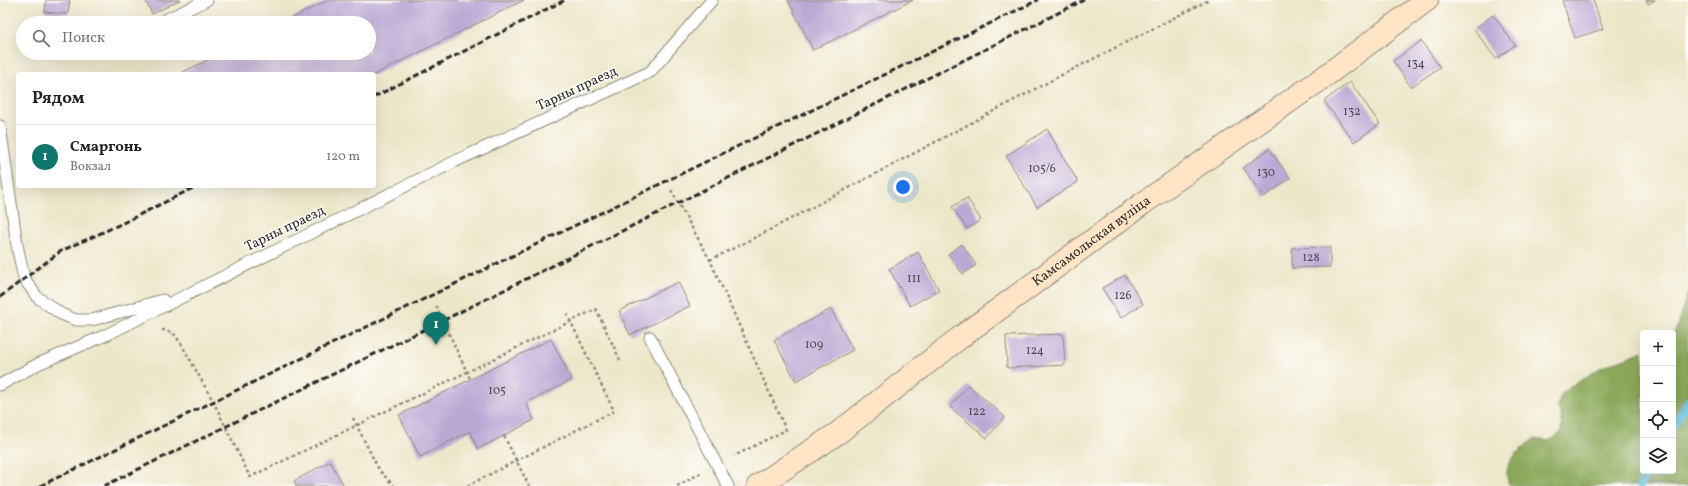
<!DOCTYPE html>
<html lang="ru">
<meta charset="utf-8">
<style>
body{margin:0;font-family:Vollkorn,serif;background:#f2f2f2;color:#202124}
.controls{position:absolute;right:12px;bottom:12px;display:grid;overflow:hidden;border-radius:4px;box-shadow:0 4px 16px #0002}
.controls button{width:36px;height:36px;display:grid;place-items:center;padding:0;border:0;border-bottom:1px solid #e0e0e0;background:#fff;color:#202124;font:20px sans-serif}
.you{position:absolute;left:903px;top:187px;width:14px;height:14px;margin:-10px;border:3px solid #fff;border-radius:50%;background:#1a73e8;box-shadow:0 0 0 6px #1a73e833}
.badge{display:grid;place-items:center;width:26px;height:26px;border-radius:50%;background:#0f766e;color:#fff;font-size:13px;font-weight:700}
.pin{position:absolute;translate:-50% -33px;filter:drop-shadow(0 1px 2px #0008)}
.pin::after{content:'';position:absolute;top:21px;width:14px;height:12px;background:inherit;clip-path:polygon(0 0,100% 0,50% 100%)}
.list{margin:0;padding:0;list-style:none}
h2{display:flex;justify-content:space-between;align-items:center;height:52px;margin:0;padding:0 16px;font-size:17px}
h2 small{font-size:13px;font-weight:400;color:#757577}
.list li{display:grid;grid-template-columns:26px 1fr auto;gap:12px;align-items:center;box-sizing:border-box;height:64px;padding:0 16px;border-top:1px solid #e0e0e0}
.list b{display:block;font-size:15px;white-space:nowrap}
.list p{margin:0;font-size:13px;white-space:nowrap;color:#757577}
.list em{font-size:13px;font-style:normal;color:#757577}
.icon{flex:none;width:22px;height:22px;fill:none;stroke:currentColor;stroke-width:2;stroke-linecap:round;stroke-linejoin:round}
.map{position:relative;flex:none;width:1688px;height:486px;overflow:hidden}
.search{position:absolute;background:#fff;box-shadow:0 4px 16px #0002;left:16px;top:16px;width:360px;height:44px;display:flex;align-items:center;gap:10px;box-sizing:border-box;padding:0 14px;border-radius:22px;color:#757577;font-size:15px}
.panel{position:absolute;background:#fff;box-shadow:0 4px 16px #0002;left:16px;top:72px;width:360px;height:116px;border-radius:4px}
.map>svg:first-child{display:block}
.forest{fill:#8ba85a;stroke:#5b6a42}
.lines{fill:none;stroke-linecap:round;stroke-linejoin:round}
.stream{stroke:#5fc0dd;stroke-width:8}
.building{fill:#bba9d5}
.lane-casing{stroke:#8c897a;stroke-width:13}
.secondary-casing{stroke:#8c897a;stroke-width:24}
.path{stroke:#8c897a;stroke-width:2.5;stroke-dasharray:3 3;stroke-linecap:butt}
.lane{stroke:#fff;stroke-width:11}
.secondary{stroke:#ffe4c6;stroke-width:22}
.rail{stroke:#2b2b2b;stroke-width:3;stroke-dasharray:6 3;stroke-linecap:butt}
.labels{text-anchor:middle;dominant-baseline:central;stroke-width:3;stroke-linejoin:round;paint-order:stroke}
.number-label{font-size:12px;fill:#4f4a56}
.street-label{font-size:14px;fill:#2b2b2b;stroke:#fdfcf7}
</style>
<div class="map">
<svg width="1688" height="486" viewBox="0 0 1688 486">
<rect width="100%" height="100%" fill="#fdfcf7"/>
<filter id="ink" filterUnits="userSpaceOnUse"><feTurbulence type="fractalNoise" baseFrequency=".025" numOctaves="2"/><feDisplacementMap in="SourceGraphic" scale="8" xChannelSelector="R" yChannelSelector="G"/><feConvolveMatrix kernelMatrix="1 2 1 2 8 2 1 2 1" color-interpolation-filters="sRGB"/></filter>
<filter id="wash" filterUnits="userSpaceOnUse"><feTurbulence type="fractalNoise" baseFrequency=".012" numOctaves="4" result="noise"/><feDisplacementMap in="SourceGraphic" scale="16" xChannelSelector="R" yChannelSelector="G"/><feGaussianBlur stdDeviation="0.9" result="paint"/><feColorMatrix in="noise" values="0 0 0 0 0 0 0 0 0 0 0 0 0 0 0 0 0 1.4 0 .05"/><feComposite in="paint" operator="in"/></filter>
<g filter="url(#wash)">
<rect width="100%" height="100%" fill="#ede7ca"/>
<path class="forest" d="M1688 292V486H1510C1499 466 1519 450 1534 439L1549 441 1561 433 1562 418 1557 405 1563 392 1600 368 1643 351V471H1673V333L1676 329Z"/>
<g class="lines">
<g class="stream">
<path d="M1673 427 1688 401"/>
<path d="M1640 486 1648 471"/>
</g>
</g>
<g id="blocks">
<g class="building">
<path d="M46 0H70L68 14 45 12Z"/>
<path d="M145 0H180L152 14Z"/>
<path d="M328 0H524L374 75 184 74 183 72 222 53H369V23H282Z"/>
<path d="M788 0H913L813 50Z"/>
<path d="M1564 0H1593L1603 29 1575 38 1562 1Z"/>
<path d="M1646 0H1655L1648 4Z"/>
<path d="M1493 15 1515 45 1496 59 1474 29Z"/>
<path d="M1421 41 1440 67 1411 87 1393 61Z"/>
<path d="M1350 82 1380 124 1354 142 1324 101Z"/>
<path d="M1047 129 1078 182 1037 207 1006 156Z"/>
<path d="M1269 149 1290 178 1264 197 1243 168Z"/>
<path d="M967 198 981 220 967 229 952 207Z"/>
<path d="M962 244 976 265 963 274 948 254Z"/>
<path d="M1330 247V267L1292 268V248Z"/>
<path d="M918 252 939 290 910 306 889 269Z"/>
<path d="M1125 275 1143 304 1121 318 1102 288Z"/>
<path d="M678 282 690 306 630 335 619 311Z"/>
<path d="M831 309 853 350 796 381 774 340Z"/>
<path d="M1063 334 1065 365 1007 368 1006 336Z"/>
<path d="M551 339 572 380 526 403 534 420 478 449 470 431 420 457 399 415Z"/>
<path d="M968 385 1005 417 987 438 950 407Z"/>
<path d="M330 461 344 486H296L294 481Z"/>
</g>
</g>
</g>
<g filter="url(#ink)">
<use href="#blocks" fill-opacity="0" stroke="#8c897a" stroke-width="1"/>
<g class="lines">
<defs>
<g id="lane">
<path d="M161 22 207 0"/>
<path d="M0 126 17 245 24 278 37 297 61 314 76 320H92L163 300"/>
<path d="M650 337 728 486"/>
<path d="M0 385 38 364 106 335 460 159 650 72 712 0"/>
</g>
<g id="secondary">
<path id="s1" d="M758 486 838 433 962 336 1142 204 1320 80 1427 0"/>
</g>
</defs>
<use href="#lane" class="lane-casing"/>
<use href="#secondary" class="secondary-casing"/>
<g class="path">
<path d="M671 190 710 260 786 430 734 456"/>
<path d="M710 260 760 235 1054 79 1209 0"/>
<path d="M436 306 467 372 596 309 620 360"/>
<path d="M162 330H166L175 335 182 345 213 401 250 477 467 372 470 379"/>
<path d="M353 418 379 470 394 486"/>
<path d="M504 436 529 486"/>
<path d="M467 486 614 411 566 312"/>
<path d="M677 486 701 473"/>
</g>
<use href="#lane" class="lane"/>
<use href="#secondary" class="secondary"/>
<g class="rail">
<path d="M374 97 565 0"/>
<path d="M0 297 61 251 121 224 197 186"/>
<path d="M40 486 1038 0"/>
<path d="M104 486 444 320 1084 0"/>
</g>
</g>
</g>
<g class="labels">
<g class="number-label">
<text x="1416" y="64">134</text>
<text x="1352" y="112">132</text>
<text x="1042" y="169">105/6</text>
<text x="1266" y="173">130</text>
<text x="1311" y="258">128</text>
<text x="914" y="279">111</text>
<text x="1123" y="296">126</text>
<text x="814" y="345">109</text>
<text x="1035" y="351">124</text>
<text x="497" y="391">105</text>
<text x="977" y="412">122</text>
</g>
<g class="street-label">
<text transform="translate(577 89) rotate(-25)">Тарны праезд</text>
<text transform="translate(285 229) rotate(-26)">Тарны праезд</text>
<text stroke="none"><textPath href="#s1" startOffset="414">Камсамольская вуліца</textPath></text>
</g>
</g>
</svg>
<div class="controls">
<button>+</button>
<button>−</button>
<button><svg class="icon" aria-label="locate" viewBox="0 0 24 24"><circle cx="12" cy="12" r="6"/><path d="M12 2v4M12 18v4M2 12h4M18 12h4"/></svg></button>
<button><svg class="icon" aria-label="layers" viewBox="0 0 24 24"><path d="M12 4l9 5-9 5-9-5zM3 14l9 5 9-5"/></svg></button>
</div>
<div class="you"></div>
<div class="pin badge" style="left:436px;top:345px">1</div>
<div class="search"><svg class="icon" aria-label="search" viewBox="0 0 24 24"><circle cx="10" cy="10" r="6"/><path d="M15 15l6 6"/></svg>Поиск</div>
<section class="panel">
<h2>Рядом<small></small></h2>
<ul class="list">
<li><span class="badge">1</span><div><b>Смаргонь</b><p>Вокзал</p></div><em>120 m</em></li>
</ul>
</section>
</div>
